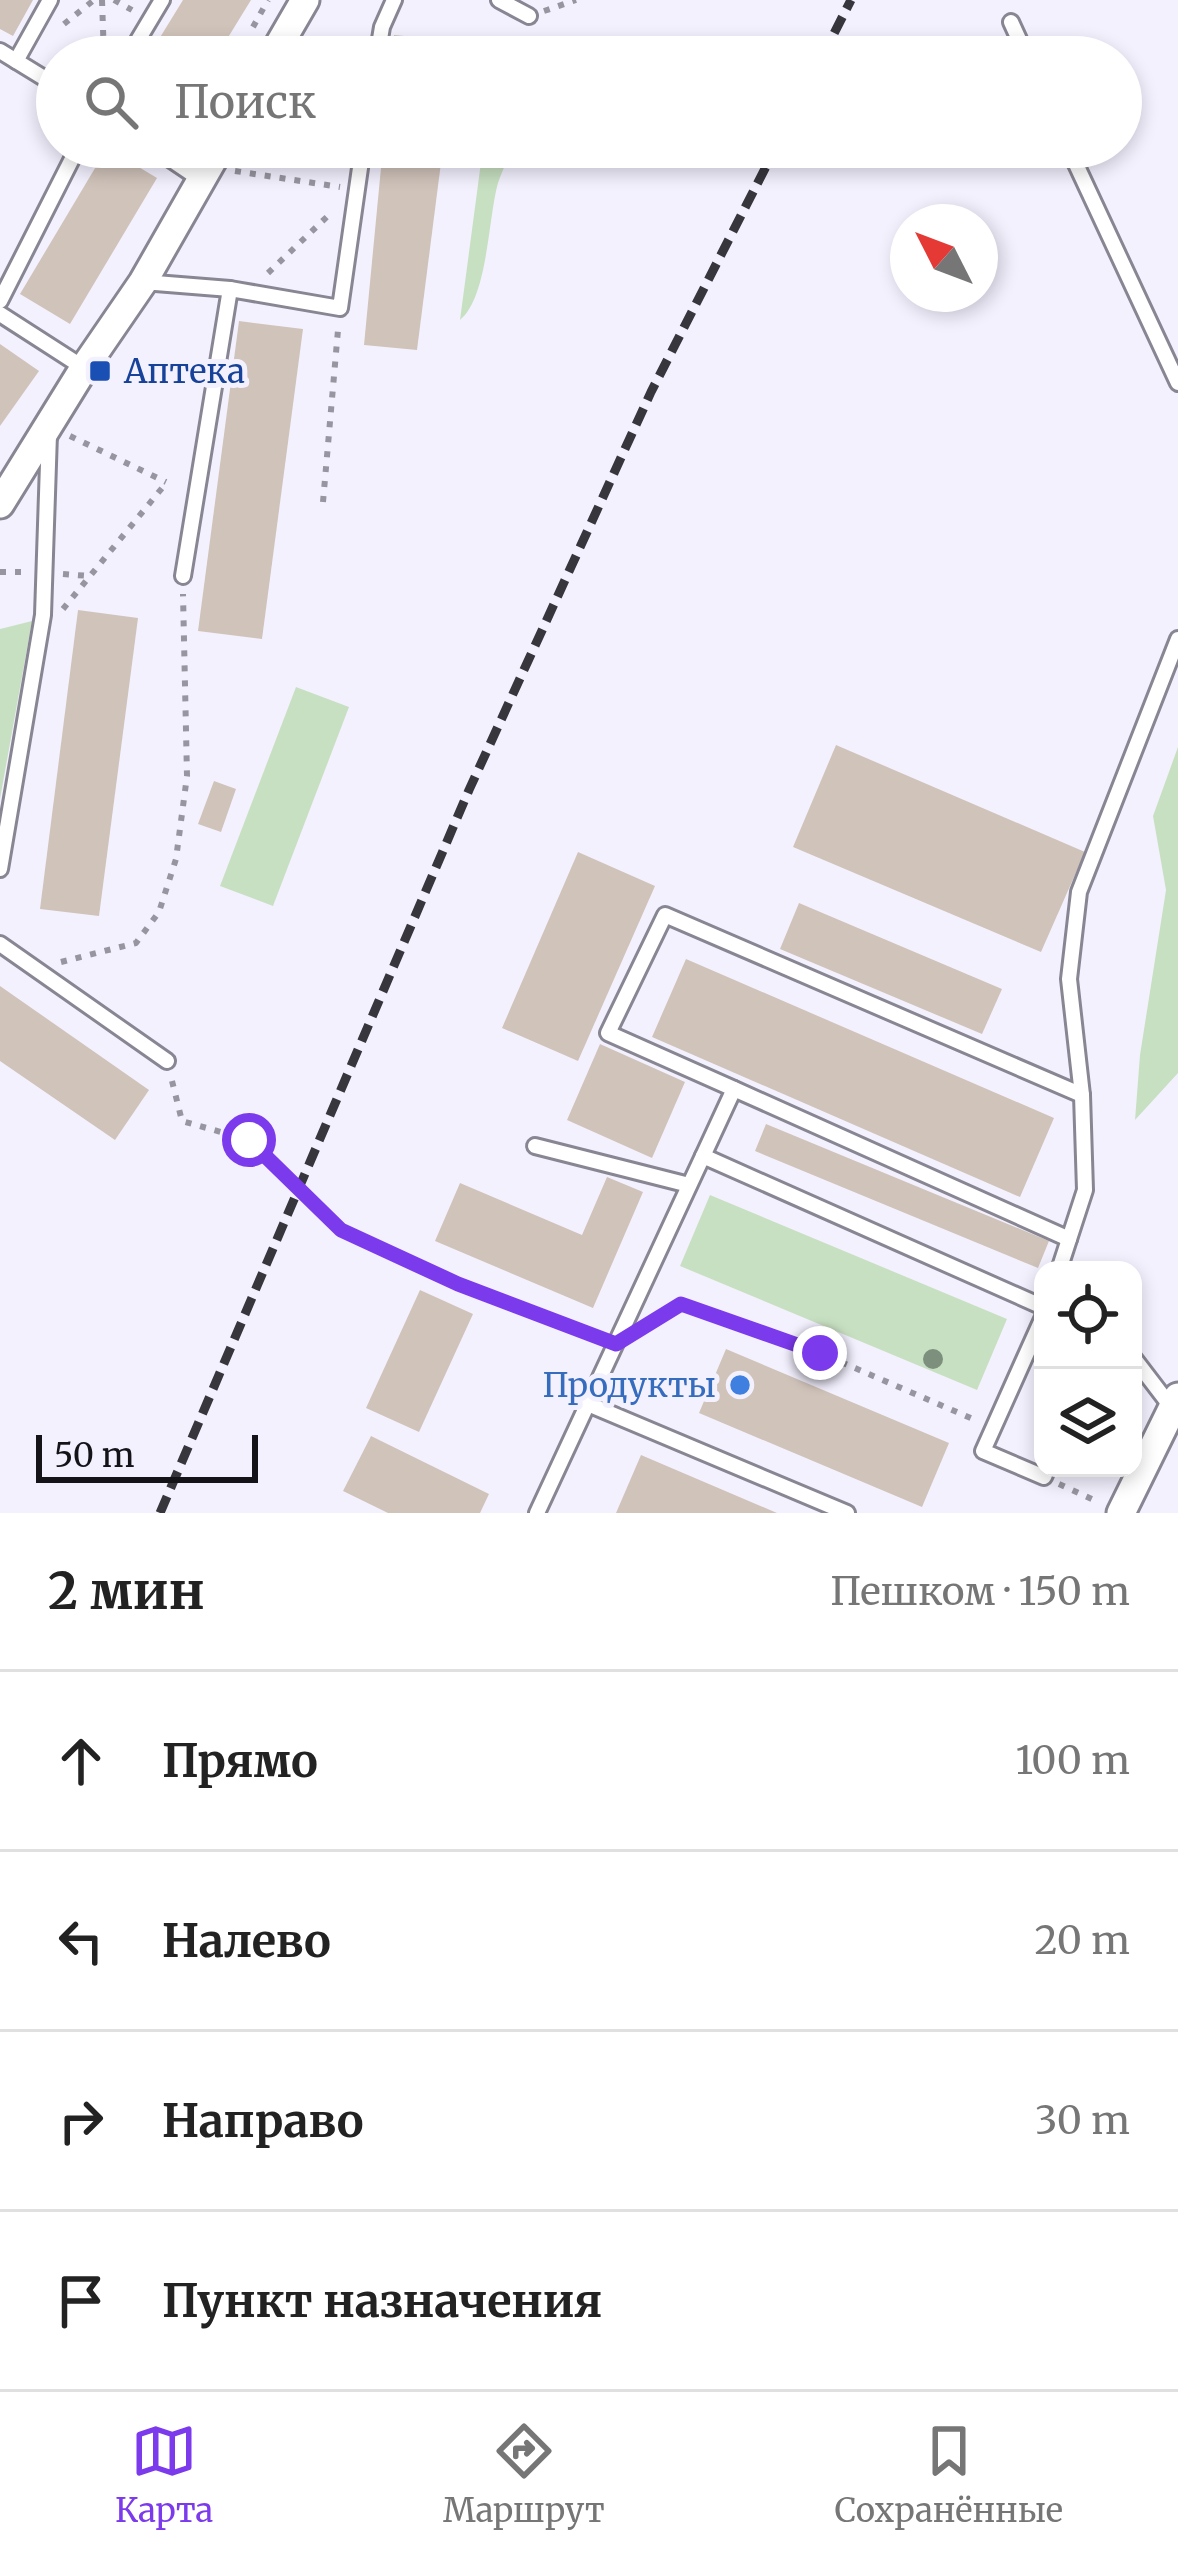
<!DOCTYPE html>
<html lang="ru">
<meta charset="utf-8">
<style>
body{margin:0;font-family:Merriweather,serif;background:#f6f6f6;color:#222}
.controls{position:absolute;right:36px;bottom:36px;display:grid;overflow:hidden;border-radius:24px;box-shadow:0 6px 18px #0003}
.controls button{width:108px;height:108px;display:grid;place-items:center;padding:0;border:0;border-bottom:3px solid #e0e0e0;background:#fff;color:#222;font:60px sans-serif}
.compass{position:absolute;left:890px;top:204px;width:108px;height:108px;border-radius:50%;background:#fff;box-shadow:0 6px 18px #0003;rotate:312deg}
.scale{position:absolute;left:36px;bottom:30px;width:222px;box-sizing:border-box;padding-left:12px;border:6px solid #141318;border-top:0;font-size:33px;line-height:42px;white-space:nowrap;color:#141318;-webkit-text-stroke:9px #f4f1ff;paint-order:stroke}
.stop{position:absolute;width:36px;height:36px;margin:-27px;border:9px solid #7c3aed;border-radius:50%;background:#fff}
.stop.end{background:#7c3aed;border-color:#fff;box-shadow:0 3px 12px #0008}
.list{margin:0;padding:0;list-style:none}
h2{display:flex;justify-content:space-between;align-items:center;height:156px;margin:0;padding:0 48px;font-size:51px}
h2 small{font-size:39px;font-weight:400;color:#767676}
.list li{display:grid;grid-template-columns:78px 1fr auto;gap:36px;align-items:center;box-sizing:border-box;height:180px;padding:0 48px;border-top:3px solid #e0e0e0}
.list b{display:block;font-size:45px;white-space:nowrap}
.list em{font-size:39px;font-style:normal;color:#767676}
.icon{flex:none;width:66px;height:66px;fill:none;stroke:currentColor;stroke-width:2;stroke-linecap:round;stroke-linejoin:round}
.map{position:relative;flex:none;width:1178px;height:1513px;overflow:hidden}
.search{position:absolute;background:#fff;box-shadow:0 6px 18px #0003;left:36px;right:36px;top:36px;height:132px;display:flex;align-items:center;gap:30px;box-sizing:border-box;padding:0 42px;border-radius:66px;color:#767676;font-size:45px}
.sheet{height:876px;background:#fff}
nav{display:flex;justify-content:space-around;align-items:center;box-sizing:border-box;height:168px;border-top:3px solid #e0e0e0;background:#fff;font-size:33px;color:#767676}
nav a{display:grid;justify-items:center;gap:6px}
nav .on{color:#7c3aed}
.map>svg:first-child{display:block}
.green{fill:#c8e0c2}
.building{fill:#d0c3ba}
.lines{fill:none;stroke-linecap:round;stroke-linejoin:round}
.service-casing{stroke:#898693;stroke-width:20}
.minor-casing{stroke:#898693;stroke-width:33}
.path{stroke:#97959f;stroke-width:6;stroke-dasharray:6 9;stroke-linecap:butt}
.service{stroke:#fff;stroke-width:14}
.minor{stroke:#fff;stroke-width:27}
.rail{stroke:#37363d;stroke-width:9;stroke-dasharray:18 9;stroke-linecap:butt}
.tree{fill:#7d907d}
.route{stroke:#7c3aed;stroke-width:15}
.transit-dot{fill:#1a4fb4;stroke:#f4f1ff;stroke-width:4.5}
.shop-dot{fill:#3f7fe0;stroke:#f4f1ff;stroke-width:4.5}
.labels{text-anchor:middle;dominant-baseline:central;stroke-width:10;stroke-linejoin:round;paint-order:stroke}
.transit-label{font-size:33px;fill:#164399;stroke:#f4f1ff;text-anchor:start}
.shop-label{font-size:33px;fill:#366cbe;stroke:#f4f1ff;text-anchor:end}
</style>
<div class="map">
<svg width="1178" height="1513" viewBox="0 0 1178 1513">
<rect width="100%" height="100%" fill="#f4f1ff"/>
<g class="green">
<path d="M483 147H513C508 159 502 171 498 183 488 218 488 297 460 320Z"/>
<path d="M32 621 0 799V629Z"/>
<path d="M296 687 349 707 273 906 220 886Z"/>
<path d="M1178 747V1073L1135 1120 1140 1055 1166 890 1153 816Z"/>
<path d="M710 1195 1007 1319 977 1390 680 1266Z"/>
</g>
<g class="building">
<path d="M0 0H33L13 36 0 29Z"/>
<path d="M183 0H251L216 57H148Z"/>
<path d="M394 35 457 41 455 57H392Z"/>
<path d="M383 147H443L417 350 364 345Z"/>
<path d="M107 148 157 178 70 324 20 294Z"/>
<path d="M239 321 303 329 262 639 198 631Z"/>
<path d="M0 344 39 371 0 426Z"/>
<path d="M78 610 138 618 99 916 40 909Z"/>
<path d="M836 745 1085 852 1041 952 793 847Z"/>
<path d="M214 781 236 789 221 832 198 824Z"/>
<path d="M578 852 655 886 578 1061 502 1028Z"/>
<path d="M799 903 1002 989 982 1034 780 949Z"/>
<path d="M686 959 1054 1118 1020 1197 652 1037Z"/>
<path d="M0 986 149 1090 115 1140 0 1061Z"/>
<path d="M600 1044 685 1082 652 1158 567 1120Z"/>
<path d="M766 1124 1049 1241 1038 1268 755 1151Z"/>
<path d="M607 1177 643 1192 593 1308 435 1241 460 1183 582 1235Z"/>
<path d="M420 1290 473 1314 419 1432 366 1408Z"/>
<path d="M726 1349 949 1443 922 1507 699 1413Z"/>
<path d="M371 1436 489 1494 480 1513H388L343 1491Z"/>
<path d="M641 1455 777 1513H616Z"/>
</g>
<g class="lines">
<defs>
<g id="service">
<path d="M499 0 529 16"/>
<path d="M1011 22 1027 57"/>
<path d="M0 51 57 86"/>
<path d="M128 57 162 0"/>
<path d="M377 57 382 27 394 0"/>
<path d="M16 61 50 0"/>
<path d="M152 147 201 180"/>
<path d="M1068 147 1178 383"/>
<path d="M143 282 230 289"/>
<path d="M0 301 78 147"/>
<path d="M0 314 84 368"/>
<path d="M183 576 230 289 340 308 363 147"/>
<path d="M0 869 43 615 49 434"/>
<path d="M0 944 167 1061"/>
<path d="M734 1089 1069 1239"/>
<path d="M535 1146 689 1185"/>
<path d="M703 1156 734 1089 608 1033 665 915 1082 1095"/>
<path d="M1059 1270 1085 1190 1082 1095 1069 979 1079 892 1178 639"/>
<path d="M1043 1317 983 1451 1044 1477 1048 1468"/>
<path d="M1133 1357 1172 1408"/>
<path d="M588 1404 847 1513"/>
<path d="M537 1513 703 1156 1043 1307"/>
</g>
<g id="minor">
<path d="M272 57 305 0"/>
<path d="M0 504 84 368 143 282 220 147"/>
<path d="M1121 1513 1178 1397"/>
</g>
</defs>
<use href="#service" class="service-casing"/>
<use href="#minor" class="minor-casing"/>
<g class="path">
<path d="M102 0 104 57"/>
<path d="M114 0 132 10"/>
<path d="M544 11 576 0"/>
<path d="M64 24 94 0"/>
<path d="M253 27 268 0"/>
<path d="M235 171 340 187"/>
<path d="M268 273 332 212"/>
<path d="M70 436 166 482"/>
<path d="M323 502 338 330"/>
<path d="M0 572H26"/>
<path d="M63 574 89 576"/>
<path d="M63 609 167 482"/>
<path d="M61 962 136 943 159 912 176 859 187 776 183 594"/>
<path d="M172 1081 182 1121 249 1140 341 1230 459 1284 600 1337"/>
<path d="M648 1324 681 1303 820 1353 973 1419"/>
<path d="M1059 1484 1096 1501"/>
</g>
<use href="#service" class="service"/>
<use href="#minor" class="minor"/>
<g class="rail">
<path d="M822 57 851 0"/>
<path d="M160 1513 469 790 651 392 776 147"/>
</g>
</g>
<circle class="tree" cx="933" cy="1359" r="10"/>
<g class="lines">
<path class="route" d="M249 1140 341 1230 458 1284 616 1344 681 1304 820 1353"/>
</g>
<rect class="transit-dot" x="88" y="359" width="24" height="24" rx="6"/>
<circle class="shop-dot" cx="740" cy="1385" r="12"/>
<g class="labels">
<g class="transit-label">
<text x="124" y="371">Аптека</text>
</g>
<g class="shop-label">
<text x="716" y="1385">Продукты</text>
</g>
</g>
</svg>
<div class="controls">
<button><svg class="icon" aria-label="locate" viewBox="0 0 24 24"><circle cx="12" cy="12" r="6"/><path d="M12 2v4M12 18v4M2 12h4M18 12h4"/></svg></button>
<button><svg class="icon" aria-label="layers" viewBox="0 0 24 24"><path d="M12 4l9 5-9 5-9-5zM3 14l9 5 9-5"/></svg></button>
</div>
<svg class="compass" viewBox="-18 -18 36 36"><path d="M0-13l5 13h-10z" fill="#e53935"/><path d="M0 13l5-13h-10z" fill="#767676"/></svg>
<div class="scale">50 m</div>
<div class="stop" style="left:249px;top:1140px"></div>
<div class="stop end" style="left:820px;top:1353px"></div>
<div class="search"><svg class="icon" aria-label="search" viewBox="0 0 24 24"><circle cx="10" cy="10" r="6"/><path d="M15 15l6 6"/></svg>Поиск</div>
</div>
<section class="sheet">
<h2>2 мин<small>Пешком · 150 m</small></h2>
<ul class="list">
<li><svg class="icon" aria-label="ahead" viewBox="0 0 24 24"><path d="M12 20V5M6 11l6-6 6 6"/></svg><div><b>Прямо</b></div><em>100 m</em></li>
<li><svg class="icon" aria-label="left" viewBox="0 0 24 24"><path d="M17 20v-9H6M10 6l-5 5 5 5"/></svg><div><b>Налево</b></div><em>20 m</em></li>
<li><svg class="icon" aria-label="right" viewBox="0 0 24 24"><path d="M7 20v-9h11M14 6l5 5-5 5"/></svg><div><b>Направо</b></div><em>30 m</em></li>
<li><svg class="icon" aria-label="arrive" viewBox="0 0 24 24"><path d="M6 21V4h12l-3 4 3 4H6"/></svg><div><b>Пункт назначения</b></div></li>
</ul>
</section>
<nav>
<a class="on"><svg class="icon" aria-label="map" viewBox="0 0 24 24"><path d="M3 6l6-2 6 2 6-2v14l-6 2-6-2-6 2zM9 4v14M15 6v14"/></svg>Карта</a>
<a><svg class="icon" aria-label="directions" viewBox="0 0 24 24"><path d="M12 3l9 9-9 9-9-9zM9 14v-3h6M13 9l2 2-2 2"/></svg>Маршрут</a>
<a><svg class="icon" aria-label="saved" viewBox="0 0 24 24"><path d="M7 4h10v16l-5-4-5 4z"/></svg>Сохранённые</a>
</nav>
